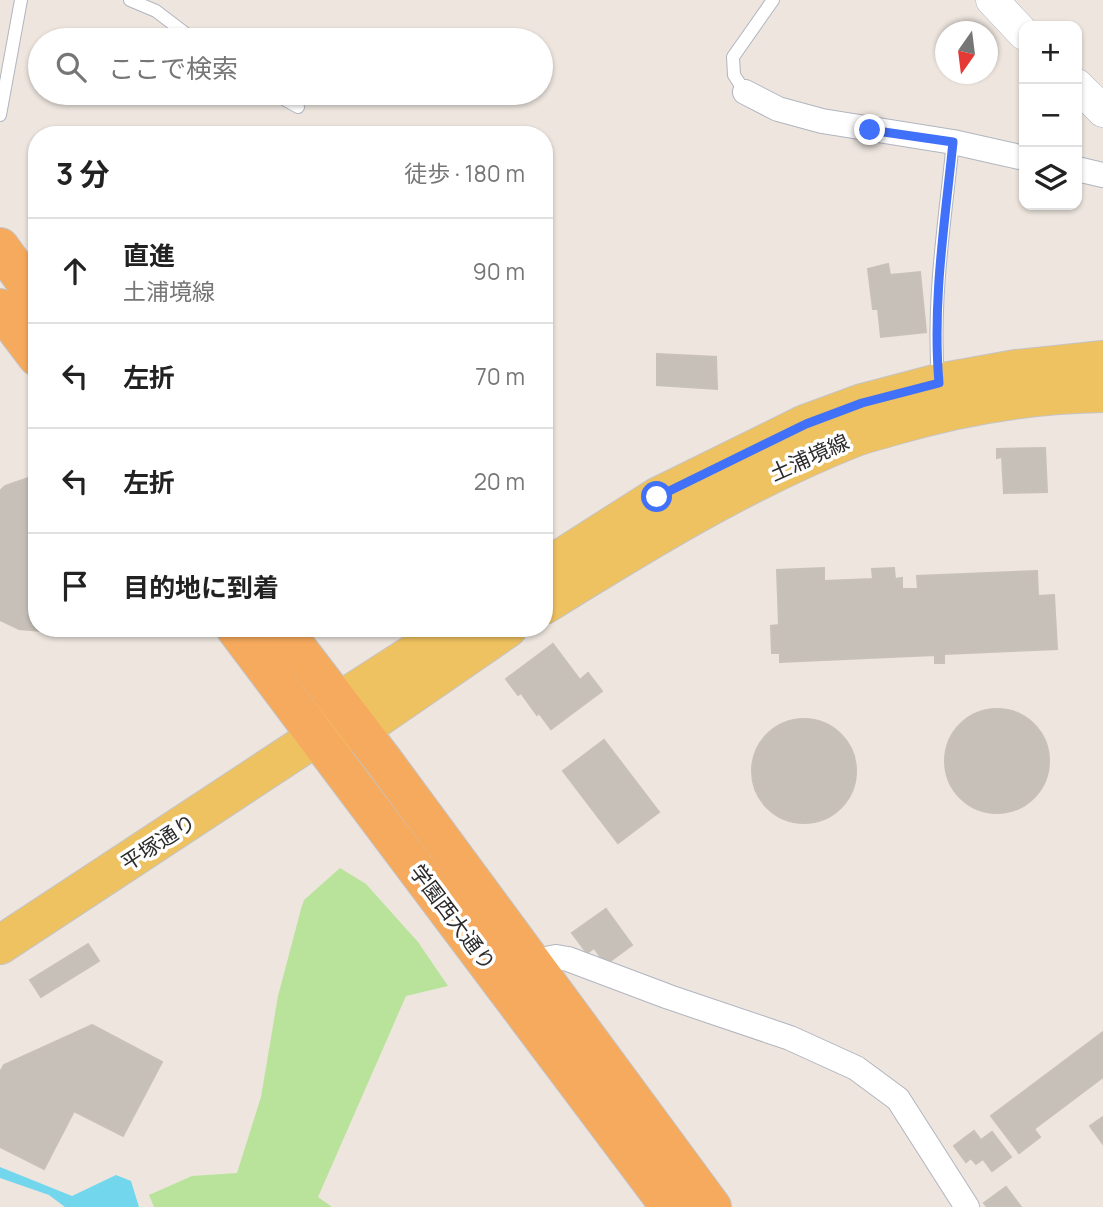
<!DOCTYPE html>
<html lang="ja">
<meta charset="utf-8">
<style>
body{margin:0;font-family:Manrope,"Noto Sans JP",sans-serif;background:#f2f2f2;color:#222}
.controls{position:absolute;right:21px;top:21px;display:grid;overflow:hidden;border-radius:14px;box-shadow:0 2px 5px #0004}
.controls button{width:63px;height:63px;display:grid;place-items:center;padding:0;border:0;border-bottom:2px solid #e0e0e0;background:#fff;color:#222;font:35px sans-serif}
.compass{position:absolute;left:935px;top:21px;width:63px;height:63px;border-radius:50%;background:#fff;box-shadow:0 2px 5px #0004;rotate:194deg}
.stop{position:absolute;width:21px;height:21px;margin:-16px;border:5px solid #4071f8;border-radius:50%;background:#fff}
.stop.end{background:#4071f8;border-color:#fff;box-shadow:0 2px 7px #0008}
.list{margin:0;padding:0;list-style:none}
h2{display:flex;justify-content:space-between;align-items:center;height:91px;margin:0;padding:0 28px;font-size:30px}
h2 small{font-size:23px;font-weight:400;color:#767676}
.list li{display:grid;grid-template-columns:46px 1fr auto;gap:21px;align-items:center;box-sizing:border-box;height:105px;padding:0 28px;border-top:2px solid #e0e0e0}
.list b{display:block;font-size:26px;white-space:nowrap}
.list p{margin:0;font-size:23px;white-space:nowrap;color:#767676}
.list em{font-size:23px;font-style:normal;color:#767676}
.icon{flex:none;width:38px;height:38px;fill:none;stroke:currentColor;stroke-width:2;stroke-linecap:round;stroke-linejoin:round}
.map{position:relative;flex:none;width:1103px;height:1207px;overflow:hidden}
.search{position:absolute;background:#fff;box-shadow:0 2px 5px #0004;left:28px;top:28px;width:525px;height:77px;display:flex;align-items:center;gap:18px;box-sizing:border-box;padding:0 24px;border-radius:38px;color:#767676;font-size:26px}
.panel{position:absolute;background:#fff;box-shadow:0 2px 5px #0004;left:28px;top:126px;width:525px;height:511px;border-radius:28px}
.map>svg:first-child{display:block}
.green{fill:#b9e39b}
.water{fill:#72d7ed}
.building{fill:#c6c0b9;stroke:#c8c1b7;stroke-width:2}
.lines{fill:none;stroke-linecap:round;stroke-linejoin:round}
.service-casing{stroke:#b1b5bf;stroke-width:14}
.minor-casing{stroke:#b1b5bf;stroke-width:26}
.tertiary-casing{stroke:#b1b5bf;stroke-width:33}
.primary-casing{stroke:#c4c4c4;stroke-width:40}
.trunk-casing{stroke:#c4c4c4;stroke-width:40}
.service{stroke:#fff;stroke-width:12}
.minor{stroke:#fff;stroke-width:24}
.tertiary{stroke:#fff;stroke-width:32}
.primary{stroke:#efc261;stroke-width:38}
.trunk{stroke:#f6aa5d;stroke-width:38}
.route{stroke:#4071f8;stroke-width:9}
.labels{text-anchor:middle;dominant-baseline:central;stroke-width:7;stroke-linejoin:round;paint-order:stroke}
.street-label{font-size:21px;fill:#2b2b2b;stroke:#fff}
</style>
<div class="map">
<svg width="1103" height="1207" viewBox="0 0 1103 1207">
<rect width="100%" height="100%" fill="#ede5de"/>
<path class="green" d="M340 868 366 884 418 942 448 986 406 996 318 1197 332 1207H154L149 1195 192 1176 237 1173 261 1097 278 996 301 909 304 900Z"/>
<path class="water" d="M0 1167 72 1196 116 1175 131 1181 139 1207H65L49 1195 0 1178Z"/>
<g class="building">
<path d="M888 264 890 275 920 272 926 332 881 337 878 309H873L868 269Z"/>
<path d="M657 354 716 357 717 389 657 385Z"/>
<path d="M1045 448 1047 492 1004 493 1002 457 997 458V449Z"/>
<path d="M28 478H37V628L61 629 42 631 19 629 0 620V491L5 486Z"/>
<path d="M824 568V581L873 579 872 569 894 568 895 579 902 578V589H918L917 576 1037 571 1038 596 1054 595 1057 649 944 654V663H935V655L780 662V653H772L771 626 779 625 777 570Z"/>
<path d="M553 644 580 680 588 673 602 691 551 729 539 713 537 715 521 693 518 695 506 679Z"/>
<circle cx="997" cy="761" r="52"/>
<circle cx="804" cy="771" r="52"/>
<path d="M604 740 659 812 618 843 563 771Z"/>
<path d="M606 909 632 945 606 964 594 948 587 953 572 933Z"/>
<path d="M88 944 99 961 41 997 30 980Z"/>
<path d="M92 1025 162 1062 123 1136 74 1111 44 1169 0 1147V1072L4 1065Z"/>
<path d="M1103 1032V1077L1034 1129 1040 1137 1019 1153 991 1116Z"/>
<path d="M1103 1117V1144L1090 1126Z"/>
<path d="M974 1131 981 1140 992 1132 1011 1157 992 1171 983 1159 976 1164 971 1158 966 1162 954 1146Z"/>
<path d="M1006 1187 1021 1207H987L984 1203Z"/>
</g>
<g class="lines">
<defs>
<g id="service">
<path d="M130 0 156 11 194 40"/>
<path d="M745 92 734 75 733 57 773 0"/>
<path d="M273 93 298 107"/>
<path d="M0 115 21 0"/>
<path d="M938 379C932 300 945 220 953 142"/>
</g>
<g id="minor">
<path d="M745 92 778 109 822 121 953 142 1024 158"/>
<path d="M1077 169 1103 175"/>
<path d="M531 962 556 957 568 959 669 997 790 1038 856 1068 898 1099 967 1207"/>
</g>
<g id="tertiary">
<path d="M992 0 1024 34"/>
<path d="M1077 85 1103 111"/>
</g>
<g id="primary">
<path d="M544 569 657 497 805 424 862 403 938 383 1016 369 1103 360"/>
<path d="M544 605C644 543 743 482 853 438 866 433 880 430 893 426 961 406 1032 394 1103 393"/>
<path d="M328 735 360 730 508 628"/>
<path d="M0 945 316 737 338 702 453 628"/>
</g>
<g id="trunk">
<path d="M0 247 37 298"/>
<path d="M0 308 37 357"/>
<path d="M235 628 670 1207"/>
<path d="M282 628 383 760 712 1207"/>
</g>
</defs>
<use href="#service" class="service-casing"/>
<use href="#minor" class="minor-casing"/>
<use href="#tertiary" class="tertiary-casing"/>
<use href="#primary" class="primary-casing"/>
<use href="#trunk" class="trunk-casing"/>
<use href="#service" class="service"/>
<use href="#minor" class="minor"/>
<use href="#tertiary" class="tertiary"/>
<use href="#primary" class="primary"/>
<use href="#trunk" class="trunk"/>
</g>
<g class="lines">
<path class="route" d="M657 497 806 424 862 403 939 383C932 303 945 221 953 142L870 130"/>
</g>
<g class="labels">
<g class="street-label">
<text transform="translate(809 457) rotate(-24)">土浦境線</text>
<text transform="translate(158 842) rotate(-33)">平塚通り</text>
<text transform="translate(453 917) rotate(53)">学園西大通り</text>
</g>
</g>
</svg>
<div class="controls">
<button>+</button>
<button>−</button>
<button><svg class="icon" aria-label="layers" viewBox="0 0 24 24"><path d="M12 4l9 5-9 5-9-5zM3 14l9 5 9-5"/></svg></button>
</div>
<svg class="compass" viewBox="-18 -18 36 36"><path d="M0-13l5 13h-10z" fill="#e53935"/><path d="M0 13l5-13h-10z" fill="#767676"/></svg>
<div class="stop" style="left:657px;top:497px"></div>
<div class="stop end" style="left:870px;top:130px"></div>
<div class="search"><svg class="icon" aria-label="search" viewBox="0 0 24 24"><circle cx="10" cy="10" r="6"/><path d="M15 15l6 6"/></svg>ここで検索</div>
<section class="panel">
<h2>3 分<small>徒歩 · 180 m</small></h2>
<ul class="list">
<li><svg class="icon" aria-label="ahead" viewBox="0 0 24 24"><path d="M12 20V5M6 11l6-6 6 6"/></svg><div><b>直進</b><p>土浦境線</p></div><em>90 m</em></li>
<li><svg class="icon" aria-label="left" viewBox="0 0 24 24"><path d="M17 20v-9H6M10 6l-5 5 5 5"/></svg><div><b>左折</b></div><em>70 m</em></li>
<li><svg class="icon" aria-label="left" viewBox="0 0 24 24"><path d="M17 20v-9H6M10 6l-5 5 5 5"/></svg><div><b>左折</b></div><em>20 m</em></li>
<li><svg class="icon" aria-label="arrive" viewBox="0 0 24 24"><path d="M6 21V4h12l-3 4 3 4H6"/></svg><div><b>目的地に到着</b></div></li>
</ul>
</section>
</div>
